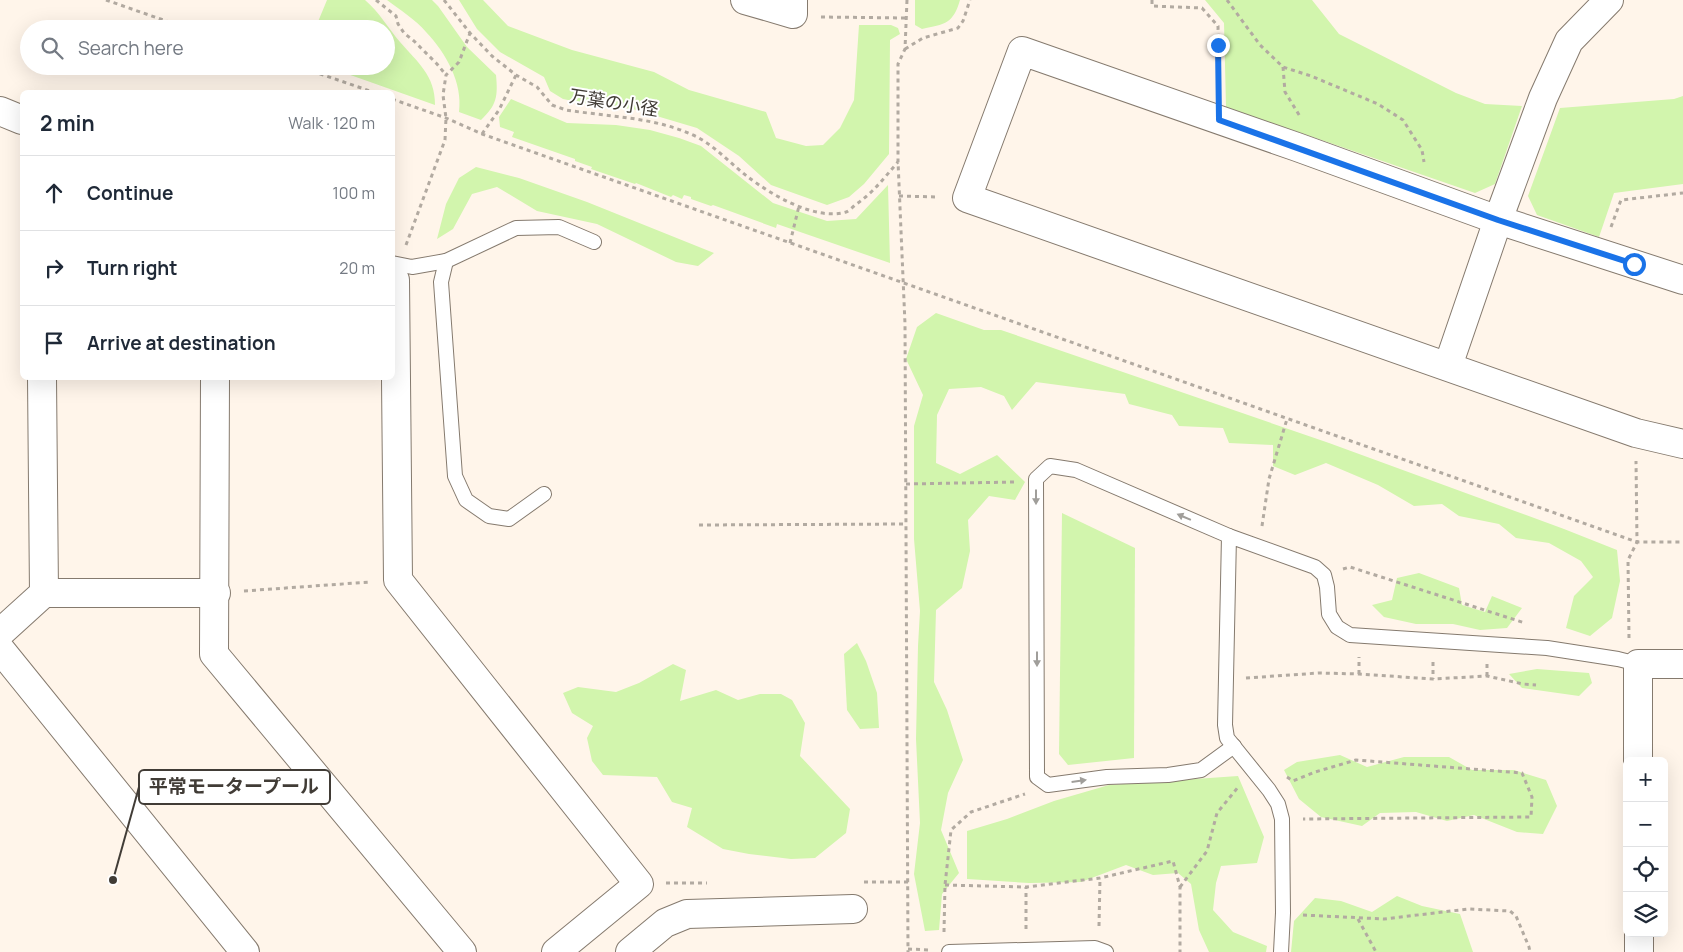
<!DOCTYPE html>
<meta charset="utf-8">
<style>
body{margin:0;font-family:Manrope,"Noto Sans JP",sans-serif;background:#f6f6f7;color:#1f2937}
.controls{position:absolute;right:15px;bottom:15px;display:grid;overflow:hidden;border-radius:8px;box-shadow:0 5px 20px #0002}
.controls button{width:45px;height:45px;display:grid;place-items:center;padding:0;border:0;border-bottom:1px solid #e0e1e3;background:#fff;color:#1f2937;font:25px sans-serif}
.stop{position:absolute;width:15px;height:15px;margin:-11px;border:4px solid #1a73e8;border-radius:50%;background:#fff}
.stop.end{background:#1a73e8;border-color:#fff;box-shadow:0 1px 5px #0008}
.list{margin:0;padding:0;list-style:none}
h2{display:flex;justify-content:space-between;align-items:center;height:65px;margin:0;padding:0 20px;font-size:21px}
h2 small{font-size:16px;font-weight:400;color:#747a83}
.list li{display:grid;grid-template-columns:32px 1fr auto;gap:15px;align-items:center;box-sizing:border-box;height:75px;padding:0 20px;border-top:1px solid #e0e1e3}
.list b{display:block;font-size:19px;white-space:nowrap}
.list em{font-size:16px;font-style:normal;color:#747a83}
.icon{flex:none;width:28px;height:28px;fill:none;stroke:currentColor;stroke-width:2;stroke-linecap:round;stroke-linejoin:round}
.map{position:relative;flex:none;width:1683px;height:952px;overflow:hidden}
.search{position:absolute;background:#fff;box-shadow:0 5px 20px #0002;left:20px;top:20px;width:375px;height:55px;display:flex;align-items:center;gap:12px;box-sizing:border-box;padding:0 18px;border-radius:28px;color:#747a83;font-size:19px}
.panel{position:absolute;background:#fff;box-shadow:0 5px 20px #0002;left:20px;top:90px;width:375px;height:290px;border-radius:8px}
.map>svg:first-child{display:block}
.green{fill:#d2f5ad}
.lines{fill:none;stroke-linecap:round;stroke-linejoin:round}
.lane-casing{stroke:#857a6e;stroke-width:16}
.street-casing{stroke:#857a6e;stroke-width:30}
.path{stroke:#b2aaa1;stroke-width:3;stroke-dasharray:4 4;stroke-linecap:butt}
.lane{stroke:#fff;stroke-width:14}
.street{stroke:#fff;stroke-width:28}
.oneway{fill:#a09e9a}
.route{stroke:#1a73e8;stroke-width:6}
.labels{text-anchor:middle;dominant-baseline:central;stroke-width:4;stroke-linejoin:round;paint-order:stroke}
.street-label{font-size:18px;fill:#413c36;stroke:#fff}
.leader{fill:none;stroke:#413c36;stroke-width:2}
.callout-dot{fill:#413c36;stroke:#fff;stroke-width:2}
.callout{fill:#fff;stroke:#413c36;stroke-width:2}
.callout-label{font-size:19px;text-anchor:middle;font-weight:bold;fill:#413c36}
</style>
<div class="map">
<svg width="1683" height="952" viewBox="0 0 1683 952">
<rect width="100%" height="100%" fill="#fff5ea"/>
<g class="green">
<path d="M327 0H365C380 13 388 28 400 42 418 63 435 75 435 105L325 66H386V29H315Z"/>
<path d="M387 0H432L438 6 467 47 496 75C498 96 497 105 481 120L459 112C463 83 446 53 426 32 416 20 400 10 387 0Z"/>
<path d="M459 0H483L508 26 572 50 654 72 689 90 766 112 776 138 806 146 823 145 840 128 854 100 859 25H891L898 28 900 34 890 40 889 154 864 184 849 197 827 205 771 185 739 156 697 128 633 109 583 103 563 99 550 91 544 77 500 52 477 29Z"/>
<path d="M915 0H960C953 24 945 24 922 29L915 25Z"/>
<path d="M1205 0H1312L1339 34 1456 93 1485 104 1522 106 1495 184 1475 193 1226 107 1224 23Z"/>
<path d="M1683 96V184L1614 193 1599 237 1537 215 1528 196 1560 108 1674 99Z"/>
<path d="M511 99 567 123 616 125 650 130 679 138 701 146 773 203 827 221 856 219 888 185 890 263 777 224 776 228 713 205 711 206 691 199V197L684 195 682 199 673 195 671 197 636 183 635 184 591 169 592 167 575 161V159L512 137 514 132 500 127 499 117Z"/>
<path d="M476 167 519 178 587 202 714 253 698 266 676 262 597 224 537 211 497 187 472 194 453 229 437 239 446 204 459 178Z"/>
<path d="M936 313 984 330H1001L1329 443 1564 529 1617 550 1620 581 1612 618 1590 636 1566 628 1574 596 1593 577 1581 561 1549 543 1516 538 1499 524 1459 516 1442 504 1414 506 1378 485 1326 463 1295 475 1273 466V445L1229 443 1223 428 1179 426 1172 415 1129 404 1125 394 1036 382 1012 410 1004 396 981 387 949 389 937 415 936 463 960 474 997 455 1025 482 1015 500 989 496 968 520 970 551 962 588 936 610 934 682 947 710 963 760 948 793 941 830 959 873 942 894 939 930 925 931 914 874 920 823 916 739 918 646 920 611 914 539V426L923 395 906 359 917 327Z"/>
<path d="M1062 513 1135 548 1134 758 1068 765 1059 754Z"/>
<path d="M1419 573 1459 588 1462 605 1485 612 1492 596 1522 608 1507 628 1480 630 1453 624H1416L1384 617 1372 605 1392 600 1397 578Z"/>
<path d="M857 643 866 661 877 693 879 728 860 729 847 710 844 654Z"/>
<path d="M673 664 686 670 680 701 716 690 738 700 760 694H781L792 700 805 723 800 756 850 809 846 833 815 858 791 859 749 854 723 849 687 827 692 808 672 802 657 777 603 775 592 761 587 738 593 726 572 713 563 693 578 687 616 692 639 683Z"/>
<path d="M1537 669 1589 673 1592 683 1579 696 1522 688 1509 674Z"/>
<path d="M1340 755 1367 767 1404 757H1449L1472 770H1514L1546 780 1557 806 1543 834 1517 832 1474 815 1447 821 1416 812 1380 813 1362 826 1321 817 1299 799 1284 770 1297 762Z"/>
<path d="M1238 776 1264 837 1257 863 1221 866 1216 883 1213 910 1233 932 1267 946 1266 952H1209L1199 930 1191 884 1178 873 1153 875 1126 865 1081 882 1029 883 967 879V831L1007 819 1054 801 1109 785Z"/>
<path d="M1397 896 1422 906 1460 914 1473 952H1291L1294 921 1315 898 1341 901 1372 912Z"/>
</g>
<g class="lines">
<defs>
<g id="lane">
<path d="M446 261 441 282 455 476 466 500 489 516 509 519 544 494"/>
<path d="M392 263 412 267 446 261 516 228 559 227 594 242"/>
<path d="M1229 536 1076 470 1050 466 1036 479 1037 777 1048 785 1107 777 1168 775 1201 770 1234 746"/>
<path d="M949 952 1095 948 1106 952"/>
<path d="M1281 952 1283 913 1282 819 1278 804 1269 790 1227 738 1225 725 1229 536 1315 567 1324 575 1327 587 1329 614 1337 627 1350 635 1547 648 1618 659 1638 664"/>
</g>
<g id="street">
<path d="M745 0 793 14V0"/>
<path d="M0 111 22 120"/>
<path d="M392 273 395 280 398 580 639 884 556 952"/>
<path d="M1683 280 1498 220 1297 147 1022 51 967 198 1636 433 1683 444"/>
<path d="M1448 366 1498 220 1543 98 1569 41 1609 0"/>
<path d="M215 378 214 654 462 952"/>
<path d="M44 593H216"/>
<path d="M0 633 44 593 42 378"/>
<path d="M0 649 245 952"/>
<path d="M1638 761V664H1683"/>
<path d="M1639 933V952"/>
<path d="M630 952 665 923 687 914 853 909"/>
</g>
</defs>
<use href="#lane" class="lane-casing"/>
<use href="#street" class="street-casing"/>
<g class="path">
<path d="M106 0 189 29"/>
<path d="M376 0 396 16 398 24 404 33 414 41 437 64 446 75"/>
<path d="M444 0 470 33 492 56 516 75 537 87 552 105 566 110C610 117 657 117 697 137 716 147 731 164 748 177 772 195 815 221 846 212 849 211 852 208 855 205 874 192 883 179 898 162"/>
<path d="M907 0 905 49 898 64V161L905 324 908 952"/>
<path d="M1152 0V6L1202 8 1218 26 1219 91"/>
<path d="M1227 0 1260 45 1283 67 1311 76 1378 104 1403 120 1422 150 1424 162"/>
<path d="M821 17 907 18"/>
<path d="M905 49 923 38 958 28 963 21 970 0"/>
<path d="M297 66 373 92"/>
<path d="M1283 67 1285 92 1301 118"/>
<path d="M392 99 446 118 482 134 1637 542H1683"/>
<path d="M482 134 499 110 516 75"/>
<path d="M899 196 938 197"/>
<path d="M1611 227 1621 200 1683 193"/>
<path d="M790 243 799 206"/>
<path d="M406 245 445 140 446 118 443 95 446 75 459 62 470 33"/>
<path d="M906 484 1015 482"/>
<path d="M699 525 906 524"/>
<path d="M1262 526 1269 479 1287 419"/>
<path d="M1343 569 1350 567 1525 623"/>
<path d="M244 591 370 582"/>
<path d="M1629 638 1628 560 1637 542 1636 461"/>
<path d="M1433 662V679"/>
<path d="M1487 664V676"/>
<path d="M1359 674V657"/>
<path d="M1246 678 1319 673 1359 674 1433 679 1487 676 1523 684 1536 685"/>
<path d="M1287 777 1293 781 1315 772 1356 760 1522 773 1532 797 1531 817 1303 819"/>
<path d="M864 882H908"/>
<path d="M666 883H707"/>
<path d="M945 885 1026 887 1100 878 1173 861 1180 887V952"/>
<path d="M1180 887 1207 851 1217 813 1239 786"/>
<path d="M1303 915 1384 919 1468 909 1510 911 1516 916 1529 947 1530 952"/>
<path d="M1358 919 1376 952"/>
<path d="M1099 926 1100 878"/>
<path d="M1026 929V887"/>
<path d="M944 932 945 885 951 830 971 812 1025 794"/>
<path d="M908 949 930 950"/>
</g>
<use href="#lane" class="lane"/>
<use href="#street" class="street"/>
</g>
<defs><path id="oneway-solid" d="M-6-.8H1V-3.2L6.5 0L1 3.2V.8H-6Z" transform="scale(1.25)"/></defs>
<g class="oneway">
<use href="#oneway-solid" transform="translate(1036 497) rotate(90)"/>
<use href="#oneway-solid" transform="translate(1184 517) rotate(-157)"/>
<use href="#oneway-solid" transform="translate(1037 659) rotate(90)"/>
<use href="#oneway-solid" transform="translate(1079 781) rotate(-8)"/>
</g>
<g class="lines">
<path class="route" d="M1218 45 1219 120 1498 220 1634 264"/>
</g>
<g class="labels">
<g class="street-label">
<text transform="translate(614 102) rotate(9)">万葉の小径</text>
</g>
</g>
<path class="leader" d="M113 880L139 787"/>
<circle class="callout-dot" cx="113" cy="880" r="5"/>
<rect class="callout" x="139" y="770" width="191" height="34" rx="5"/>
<g class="callout-label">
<text x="234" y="793">平常モータープール</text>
</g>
</svg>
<div class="controls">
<button>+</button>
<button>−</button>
<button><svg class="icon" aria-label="locate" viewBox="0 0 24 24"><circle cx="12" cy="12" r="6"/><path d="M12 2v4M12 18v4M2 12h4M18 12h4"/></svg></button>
<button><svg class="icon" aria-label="layers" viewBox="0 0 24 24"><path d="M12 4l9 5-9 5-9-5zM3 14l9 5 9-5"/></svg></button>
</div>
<div class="stop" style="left:1634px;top:264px"></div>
<div class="stop end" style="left:1218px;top:45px"></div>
<div class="search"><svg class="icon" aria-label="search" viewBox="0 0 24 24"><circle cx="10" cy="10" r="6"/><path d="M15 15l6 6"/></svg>Search here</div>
<section class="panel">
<h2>2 min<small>Walk · 120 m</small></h2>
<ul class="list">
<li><svg class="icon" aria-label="ahead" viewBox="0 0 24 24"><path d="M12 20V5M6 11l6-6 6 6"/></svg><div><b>Continue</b></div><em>100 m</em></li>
<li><svg class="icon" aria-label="right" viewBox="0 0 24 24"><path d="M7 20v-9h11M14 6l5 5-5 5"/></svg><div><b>Turn right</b></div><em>20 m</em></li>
<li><svg class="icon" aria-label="arrive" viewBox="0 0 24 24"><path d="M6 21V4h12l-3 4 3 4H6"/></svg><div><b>Arrive at destination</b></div></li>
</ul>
</section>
</div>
